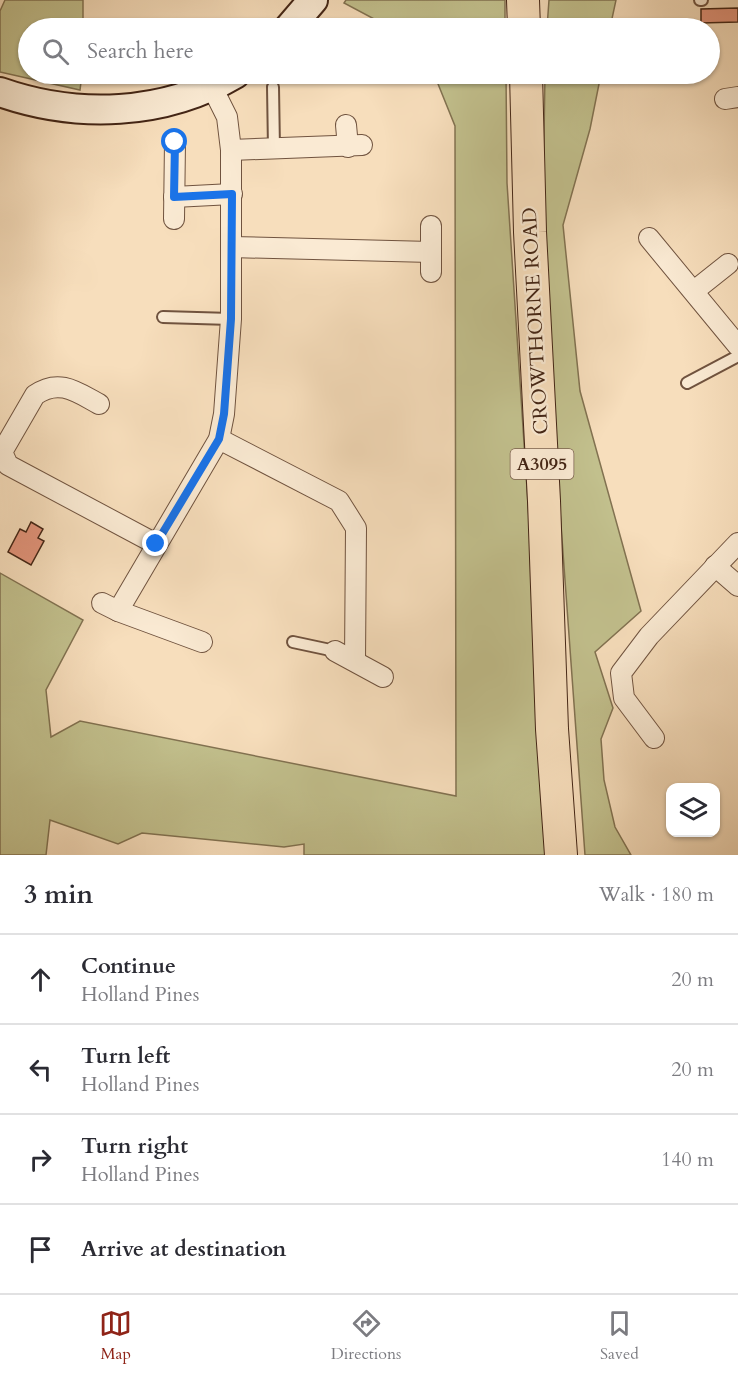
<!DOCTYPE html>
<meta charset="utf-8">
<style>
body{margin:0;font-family:Cardo,serif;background:#f7f7f7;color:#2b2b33}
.controls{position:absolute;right:18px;bottom:18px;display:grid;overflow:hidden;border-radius:12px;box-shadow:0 2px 4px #0004}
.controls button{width:54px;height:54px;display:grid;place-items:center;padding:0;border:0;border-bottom:2px solid #e1e1e2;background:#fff;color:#2b2b33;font:30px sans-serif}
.stop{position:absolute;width:18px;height:18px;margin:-14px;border:4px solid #1a73e8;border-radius:50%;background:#fff}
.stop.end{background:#1a73e8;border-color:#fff;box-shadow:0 2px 6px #0008}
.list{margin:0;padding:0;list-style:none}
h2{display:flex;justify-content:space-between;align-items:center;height:78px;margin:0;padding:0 24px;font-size:26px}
h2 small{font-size:20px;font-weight:400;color:#7c7c81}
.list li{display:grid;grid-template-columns:39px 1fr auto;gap:18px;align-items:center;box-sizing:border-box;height:90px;padding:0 24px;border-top:2px solid #e1e1e2}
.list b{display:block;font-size:22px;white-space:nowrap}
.list p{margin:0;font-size:20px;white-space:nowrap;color:#7c7c81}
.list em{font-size:20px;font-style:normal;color:#7c7c81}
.icon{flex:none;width:33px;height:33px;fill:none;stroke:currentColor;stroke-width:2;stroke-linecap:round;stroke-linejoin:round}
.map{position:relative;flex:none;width:738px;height:855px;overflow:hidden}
.search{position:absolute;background:#fff;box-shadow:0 2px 4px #0004;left:18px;right:18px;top:18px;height:66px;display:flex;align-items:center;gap:15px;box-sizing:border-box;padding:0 21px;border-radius:33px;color:#7c7c81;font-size:22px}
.sheet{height:438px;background:#fff}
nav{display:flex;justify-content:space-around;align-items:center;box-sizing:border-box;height:84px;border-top:2px solid #e1e1e2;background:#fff;font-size:16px;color:#7c7c81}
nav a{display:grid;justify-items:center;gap:3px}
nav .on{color:#8f2418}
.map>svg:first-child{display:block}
.green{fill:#c2c08d;stroke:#827251;stroke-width:1.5}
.building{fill:#e3947b;stroke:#432515;stroke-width:1.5}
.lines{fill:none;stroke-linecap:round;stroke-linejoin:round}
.lane-casing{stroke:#70533f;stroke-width:14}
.street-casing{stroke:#70533f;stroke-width:22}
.secondary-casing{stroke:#432515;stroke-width:32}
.primary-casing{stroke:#432515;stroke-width:34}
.lane{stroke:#faead3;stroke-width:10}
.street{stroke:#faead3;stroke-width:20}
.secondary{stroke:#faead3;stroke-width:28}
.primary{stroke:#f7debc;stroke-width:32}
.route{stroke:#1a73e8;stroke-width:8}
.labels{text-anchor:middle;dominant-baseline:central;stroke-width:4.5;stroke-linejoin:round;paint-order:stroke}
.shield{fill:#faead3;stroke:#7a604e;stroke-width:1.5}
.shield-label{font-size:18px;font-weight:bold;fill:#432515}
.street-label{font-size:20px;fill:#432515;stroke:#faead3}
</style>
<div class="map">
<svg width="738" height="855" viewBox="0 0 738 855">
<rect width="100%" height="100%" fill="#f7debc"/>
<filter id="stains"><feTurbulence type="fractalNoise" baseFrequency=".00333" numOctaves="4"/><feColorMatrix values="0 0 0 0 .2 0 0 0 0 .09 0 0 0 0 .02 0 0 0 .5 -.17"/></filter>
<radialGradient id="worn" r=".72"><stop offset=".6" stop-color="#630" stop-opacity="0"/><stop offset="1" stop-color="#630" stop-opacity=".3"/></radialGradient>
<g class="green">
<path d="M5 0H83V28H28V74H82L80 90 0 72V11Z"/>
<path d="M346 0H505V28H391L344 3Z"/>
<path d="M549 0H616L610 28H547Z"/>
<path d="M434 74H506L507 183 551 855H304V844L284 847 142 833 118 844 50 820 46 855H0V573L83 620 46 690 51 737 80 721 456 796 455 126Z"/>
<path d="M545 74H601L590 129 563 225 580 391 641 611 595 652 613 708 601 739 604 780 615 827 631 855H585L542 264Z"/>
</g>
<g class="building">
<path d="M738 8V22L701 23V9Z"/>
<path d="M31 522 43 529 38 538 44 541 31 565 8 552 20 529 26 532Z"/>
</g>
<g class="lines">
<defs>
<g id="lane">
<path d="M700 0H702"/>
<path d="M273 87 274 149"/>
<path d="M163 317 231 319"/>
<path d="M687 383 738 356"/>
<path d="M293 642 335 651"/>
</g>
<g id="street">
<path d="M725 99 738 97"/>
<path d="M346 125 348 147"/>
<path d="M231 150 362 145"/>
<path d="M174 197 232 194"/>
<path d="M174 219 175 142"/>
<path d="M431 226V272"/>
<path d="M649 238 738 346"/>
<path d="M231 247 431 252"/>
<path d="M694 291 728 264"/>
<path d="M99 404C77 392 59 378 35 395L2 452 8 465 156 544"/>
<path d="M219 439 339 501 356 528 355 661"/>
<path d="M715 566 738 586"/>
<path d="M102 603 118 611 202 642"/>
<path d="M118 611 219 439 224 414 231 319V150L227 117 212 87"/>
<path d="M335 651 383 677"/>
<path d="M654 738 624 698 621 673 649 636 738 543"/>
</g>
<g id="secondary">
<path d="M289 28 313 0"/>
<path d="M0 92C77 119 164 116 235 74"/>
</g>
<g id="primary">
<path d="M523 0 524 28"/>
<path d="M526 74 530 232 544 501 552 729 561 855"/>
</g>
</defs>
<use href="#lane" class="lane-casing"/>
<use href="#street" class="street-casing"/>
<use href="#secondary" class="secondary-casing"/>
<use href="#primary" class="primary-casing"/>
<use href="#lane" class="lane"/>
<use href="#street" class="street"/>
<use href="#secondary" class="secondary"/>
<use href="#primary" class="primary"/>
</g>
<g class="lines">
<path class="route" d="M156 544 219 439 224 414 231 319 232 194 174 197 175 142"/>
</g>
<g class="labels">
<rect class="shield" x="510.5" y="449" width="63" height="30" rx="4.5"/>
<g class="shield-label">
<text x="542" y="464">A3095</text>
</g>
<g class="street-label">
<text transform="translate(535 321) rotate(-93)">CROWTHORNE ROAD</text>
</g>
</g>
<rect width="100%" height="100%" filter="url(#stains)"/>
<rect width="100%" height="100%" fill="url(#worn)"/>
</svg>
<div class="controls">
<button><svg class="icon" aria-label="layers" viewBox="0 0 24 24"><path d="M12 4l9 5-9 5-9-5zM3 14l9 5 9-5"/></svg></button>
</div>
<div class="stop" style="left:175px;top:142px"></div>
<div class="stop end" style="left:156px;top:544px"></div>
<div class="search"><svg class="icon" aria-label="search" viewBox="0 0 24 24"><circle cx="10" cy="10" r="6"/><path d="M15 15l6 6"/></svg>Search here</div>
</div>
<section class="sheet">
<h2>3 min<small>Walk · 180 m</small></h2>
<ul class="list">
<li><svg class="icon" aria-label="ahead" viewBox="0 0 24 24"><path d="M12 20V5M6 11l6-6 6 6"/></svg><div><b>Continue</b><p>Holland Pines</p></div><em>20 m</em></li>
<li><svg class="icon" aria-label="left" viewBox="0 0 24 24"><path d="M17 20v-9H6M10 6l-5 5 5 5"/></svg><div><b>Turn left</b><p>Holland Pines</p></div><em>20 m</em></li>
<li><svg class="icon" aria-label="right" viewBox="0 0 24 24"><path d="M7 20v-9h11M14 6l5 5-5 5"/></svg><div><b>Turn right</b><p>Holland Pines</p></div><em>140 m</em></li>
<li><svg class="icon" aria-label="arrive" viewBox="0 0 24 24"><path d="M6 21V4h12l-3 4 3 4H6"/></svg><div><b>Arrive at destination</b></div></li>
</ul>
</section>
<nav>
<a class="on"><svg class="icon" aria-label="map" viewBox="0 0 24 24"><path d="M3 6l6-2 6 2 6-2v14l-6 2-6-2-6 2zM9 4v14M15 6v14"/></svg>Map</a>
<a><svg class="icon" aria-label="directions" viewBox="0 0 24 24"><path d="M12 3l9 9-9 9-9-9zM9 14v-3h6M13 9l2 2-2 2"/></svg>Directions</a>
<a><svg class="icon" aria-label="saved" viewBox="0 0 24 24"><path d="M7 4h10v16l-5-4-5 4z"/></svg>Saved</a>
</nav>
